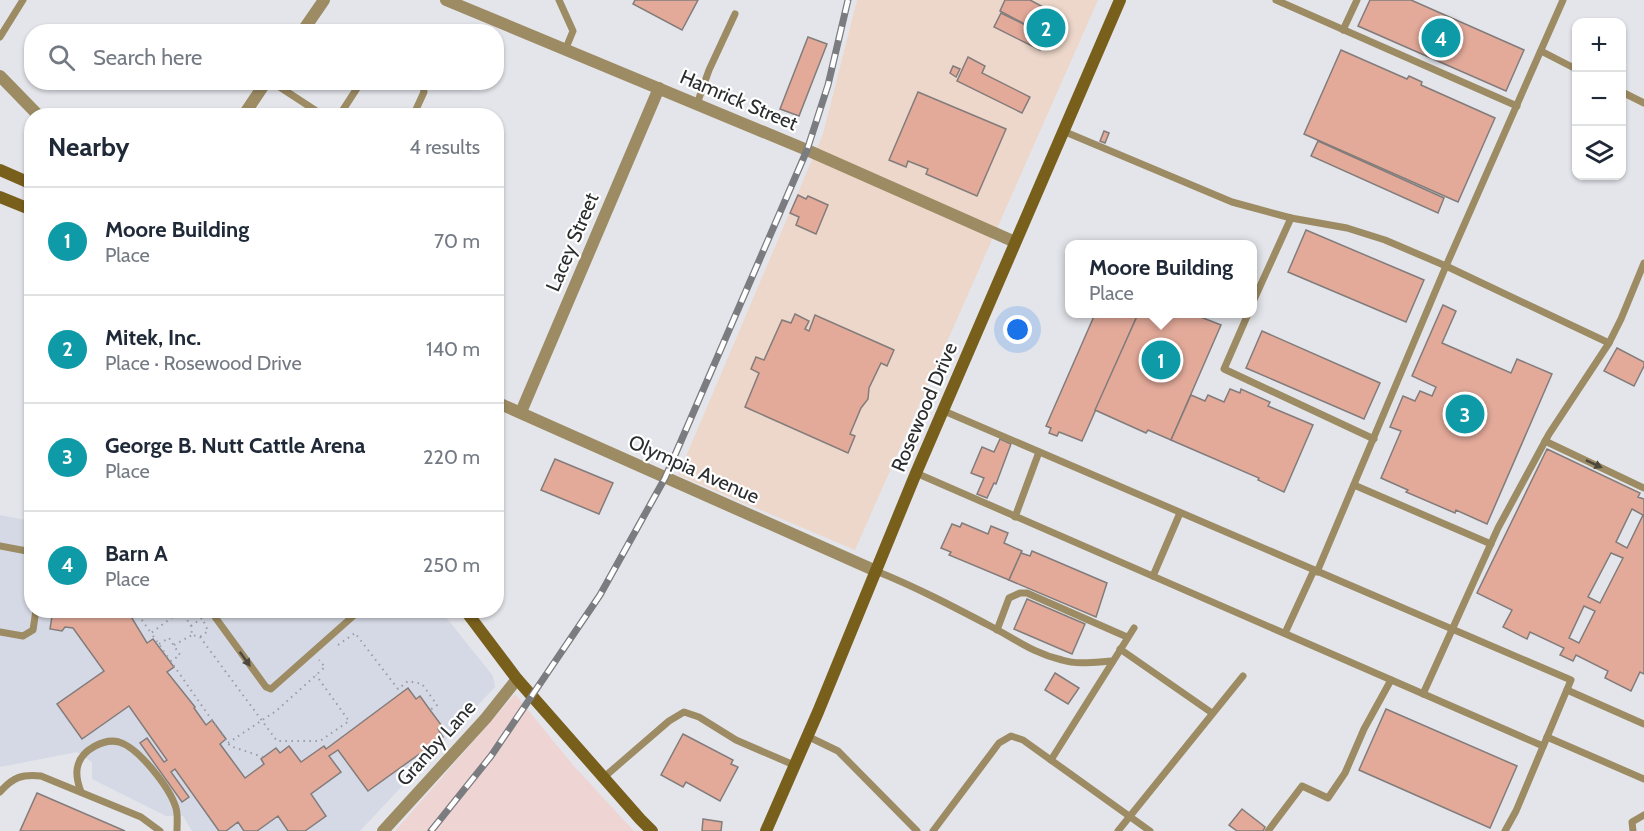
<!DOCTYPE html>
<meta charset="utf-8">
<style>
body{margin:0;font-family:Cabin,sans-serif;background:#f6f6f7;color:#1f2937}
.controls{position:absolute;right:18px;top:18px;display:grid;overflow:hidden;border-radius:12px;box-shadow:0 2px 4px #0004}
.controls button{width:54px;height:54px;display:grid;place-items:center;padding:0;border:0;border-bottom:2px solid #e0e1e3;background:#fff;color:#1f2937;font:30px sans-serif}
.you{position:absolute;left:1018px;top:330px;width:21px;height:21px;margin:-15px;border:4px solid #fff;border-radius:50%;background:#1a73e8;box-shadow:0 0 0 9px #1a73e833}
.badge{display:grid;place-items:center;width:39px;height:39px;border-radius:50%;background:#a9123b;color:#fff;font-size:20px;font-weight:700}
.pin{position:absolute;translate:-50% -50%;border:3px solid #fff;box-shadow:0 2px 6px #0006}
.popup{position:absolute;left:1065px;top:240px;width:192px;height:78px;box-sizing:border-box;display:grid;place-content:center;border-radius:12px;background:#fff;filter:drop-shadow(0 2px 4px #0005);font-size:20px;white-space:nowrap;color:#747a83}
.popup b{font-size:22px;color:#1f2937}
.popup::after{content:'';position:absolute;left:50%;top:100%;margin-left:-12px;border:12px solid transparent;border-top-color:#fff}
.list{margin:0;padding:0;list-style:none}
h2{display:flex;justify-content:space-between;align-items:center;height:78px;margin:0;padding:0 24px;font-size:26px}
h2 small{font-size:20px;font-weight:400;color:#747a83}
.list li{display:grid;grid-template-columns:39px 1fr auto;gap:18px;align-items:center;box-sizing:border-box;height:108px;padding:0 24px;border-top:2px solid #e0e1e3}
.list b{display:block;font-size:22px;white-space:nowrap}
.list p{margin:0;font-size:20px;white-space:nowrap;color:#747a83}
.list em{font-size:20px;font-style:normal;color:#747a83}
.icon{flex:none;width:33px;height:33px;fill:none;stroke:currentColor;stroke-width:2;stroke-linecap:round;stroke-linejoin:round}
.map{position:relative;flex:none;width:1644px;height:831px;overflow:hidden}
.search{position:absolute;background:#fff;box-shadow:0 2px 4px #0004;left:24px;top:24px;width:480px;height:66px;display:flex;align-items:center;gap:15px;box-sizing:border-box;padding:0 21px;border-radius:24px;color:#747a83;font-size:22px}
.panel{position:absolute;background:#fff;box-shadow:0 2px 4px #0004;left:24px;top:108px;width:480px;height:510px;border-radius:24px}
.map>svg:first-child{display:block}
.commercial{fill:#edd7ca}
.industrial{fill:#efd4d4}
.built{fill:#d5d9e5}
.building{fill:#e3aa9a;stroke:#827c7b;stroke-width:1.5;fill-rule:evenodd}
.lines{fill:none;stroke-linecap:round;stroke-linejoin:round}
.path{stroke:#9a9ca0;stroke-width:2;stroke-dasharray:1.5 4.5;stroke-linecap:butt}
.lane{stroke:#9c8b63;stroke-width:7}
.street{stroke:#9c8b63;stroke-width:12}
.secondary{stroke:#795f1c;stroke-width:12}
.rail-casing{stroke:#7a7c7f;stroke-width:7}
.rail{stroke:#fff;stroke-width:4.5;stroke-dasharray:14;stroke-linecap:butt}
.oneway{fill:#4d483e}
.labels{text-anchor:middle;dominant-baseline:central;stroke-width:4.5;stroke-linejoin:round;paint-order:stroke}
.street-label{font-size:20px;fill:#2b2c2e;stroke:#fff}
</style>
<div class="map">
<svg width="1644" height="831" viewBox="0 0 1644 831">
<rect width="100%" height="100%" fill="#e3e5eb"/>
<path class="commercial" d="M857 0H1098L855 550 678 475 823 134Z"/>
<path class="industrial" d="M515 694 573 765 634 831H395Z"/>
<path class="built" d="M0 515 31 521 32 610 441 611 493 676 495 687 360 831H192L183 816H166L92 779V762L77 752 0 767Z"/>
<g class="building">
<path d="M635 0H698L682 30 633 4Z"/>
<path d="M1005 0H1030L1064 18 1053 39 1000 11Z"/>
<path d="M1370 0H1411L1524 50 1506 91 1358 26Z"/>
<path d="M1001 13 1047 36 1040 50 994 27Z"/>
<path d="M808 37 827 44 799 116 780 109Z"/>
<path d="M1341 50 1407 79 1409 76 1422 82 1421 85 1495 118 1458 202 1304 134Z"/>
<path d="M968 57 985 66 982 73 1030 97 1022 113 957 81Z"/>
<path d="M953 66 960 69 956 77 950 73Z"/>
<path d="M918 92 1006 129 977 196 926 174 928 169 908 161 906 167 889 160Z"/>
<path d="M1104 131 1109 133 1105 143 1100 141Z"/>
<path d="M1318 141 1444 198 1438 213 1311 156Z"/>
<path d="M798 195 806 199 808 196 828 205 816 234 796 225 799 217 790 213Z"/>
<path d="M1306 230 1424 280 1406 322 1288 272Z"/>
<path d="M1443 305 1456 311 1442 343 1511 373 1517 359 1552 374 1487 524 1456 510 1455 513 1406 492 1408 490 1381 478 1401 431 1390 427 1403 396 1415 401 1420 391 1432 396 1436 387 1412 376Z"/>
<path d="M795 314 809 321 805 329 809 331 815 315 894 350 887 366 881 363 869 388 868 399 861 408 850 434 855 436 848 453 745 407 759 373 751 369 756 357 764 360 782 320 791 323Z"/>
<path d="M1095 314H1138L1082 441 1059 432 1057 436 1049 433 1051 428 1046 426Z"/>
<path d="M1138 314H1193L1221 325 1171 440 1148 430 1146 433 1095 410Z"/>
<path d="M1262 331 1380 383 1364 419 1246 368Z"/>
<path d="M1617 348 1644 362V366L1634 386 1604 371Z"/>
<path d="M1230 389 1240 393 1241 389 1270 402 1268 406 1313 425 1284 492 1258 480 1259 478 1171 440 1191 395 1205 401 1208 395 1224 402Z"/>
<path d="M1000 439 1011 444 996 484 994 483 987 498 977 494 984 478 971 473 982 447 994 452Z"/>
<path d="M1547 449 1640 493 1638 497 1644 499V674L1640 672 1631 691 1605 678 1608 671 1576 655 1573 661 1560 655 1564 648 1530 632 1527 639 1503 627 1512 610 1477 593ZM1632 509 1643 515 1627 548 1616 542ZM1611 553 1623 558 1600 603 1588 597ZM1584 606 1595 611 1579 643 1569 638Z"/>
<path d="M555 459 613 483 599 514 541 490Z"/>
<path d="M962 523 988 534 991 526 1008 533 1004 543 1022 551 1009 580 949 555 951 552 941 548 952 524 960 527Z"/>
<path d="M1032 551 1107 583 1096 617 1009 580 1021 553 1030 556Z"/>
<path d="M1027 599 1085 624 1072 654 1014 629Z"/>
<path d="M53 610H62L61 615 71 616 79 610H127L147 643 153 639 174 667 167 672 195 707 194 708 206 725 212 720 226 739 220 744 245 778 264 764 261 759 276 748 280 753 289 746 301 762 324 746 326 749 408 688 416 699 420 696 430 710 442 726 438 729 443 737 368 791 338 750 329 756 341 772 311 794 326 816 305 831H288L278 816 257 831H244L238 822 226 831H219L175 769 171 772 189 797 182 802 140 743 147 738 164 762 167 760 129 706 82 739 57 704 104 671 73 628 65 627 62 631 50 629Z"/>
<path d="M1055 673 1079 688 1068 704 1045 690Z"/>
<path d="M1386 709 1517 766 1490 828 1359 770Z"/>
<path d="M683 734 733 760 731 764 738 767 720 801 686 782 683 787 661 775Z"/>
<path d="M37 793 125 831H20Z"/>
<path d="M1242 809 1265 827 1263 831H1237L1229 825Z"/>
<path d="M703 819 722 822 721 831H702Z"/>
</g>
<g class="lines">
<g class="path">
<path d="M135 610 151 633"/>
<path d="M181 610 191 626 192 635 200 637 277 741H320L349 721 316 675"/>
<path d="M182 610 151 633 230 746 263 757"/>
<path d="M199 610 202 618"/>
<path d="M191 626 202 618 208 631 200 637"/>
<path d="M159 644 169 638 180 655 171 661"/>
<path d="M174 645 192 635"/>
<path d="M338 645 355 633 398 689 408 681 422 684 437 705 430 710"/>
<path d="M228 743 276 711 325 667 319 660"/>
</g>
<g class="lane">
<path d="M559 0 573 31 566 48"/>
<path d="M1276 0 1517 106"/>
<path d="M1343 30 1357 0"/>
<path d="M0 37 23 0"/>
<path d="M1541 51 1576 69"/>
<path d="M272 82 324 116"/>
<path d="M1622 92 1644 103"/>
<path d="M697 104 709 70 735 14"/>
<path d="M339 116 361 82"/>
<path d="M413 116 424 92 422 82"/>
<path d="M1063 131 1232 202 1291 218 1347 228 1385 240 1446 266 1609 343"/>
<path d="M1252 304 1291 218"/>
<path d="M1248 314 1224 369 1374 439"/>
<path d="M944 411 1571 680 1516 811 1505 831"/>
<path d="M1545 441 1644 488"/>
<path d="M916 473 1543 746"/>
<path d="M1354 485 1491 544"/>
<path d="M1015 517 1039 452"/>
<path d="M0 546 32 552"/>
<path d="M876 571C916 587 954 607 992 627 1017 640 1033 653 1062 660 1078 665 1096 662 1112 661"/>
<path d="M1317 572 1446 266 1563 0"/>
<path d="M1153 576 1180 513"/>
<path d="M217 610 215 617 266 687 271 689 360 610"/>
<path d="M997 630 1009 598 1020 593H1027L1127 637"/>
<path d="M0 632 23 636 33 630 36 610"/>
<path d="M1285 633 1314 570"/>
<path d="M1120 649 1212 713"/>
<path d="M1567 690 1644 724"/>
<path d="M1423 694 1498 528 1549 434 1609 343 1621 319 1644 263"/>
<path d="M807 736 838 751 917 831"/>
<path d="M1547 737 1644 779"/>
<path d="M1051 760 1134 628"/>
<path d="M603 778 669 721 684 712 699 717 736 740 794 765"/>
<path d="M0 792C13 777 22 774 41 776L141 817 160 831"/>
<path d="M81 792C78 784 75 774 78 765 82 750 104 738 119 742 139 748 170 788 176 808 178 815 177 824 177 831"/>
<path d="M933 831 999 743 1011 736 1023 740 1150 831"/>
<path d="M1118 831 1243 676"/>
<path d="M1268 831 1302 786 1328 798 1345 773 1364 729 1391 680"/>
<path d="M1633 831 1632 822 1644 815"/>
</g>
<g class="street">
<path d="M446 0 807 150 1015 242"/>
<path d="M302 32 324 0"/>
<path d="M0 76 39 116"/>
<path d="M243 116 266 82"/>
<path d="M496 402 876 571"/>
<path d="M521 412 659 88"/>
<path d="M383 831 486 718 517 679"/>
</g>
<g class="secondary">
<path d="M0 170 32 184"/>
<path d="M0 197 32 210"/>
<path d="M465 610 517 679 640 819 652 831"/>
<path d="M766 831 818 712 916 473 1120 0"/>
</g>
<defs>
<path id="rail" d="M431 831 491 756 600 595 665 478 807 150 828 85 848 0"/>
</defs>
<use href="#rail" class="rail-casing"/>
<use href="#rail" class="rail"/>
</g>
<defs><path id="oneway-solid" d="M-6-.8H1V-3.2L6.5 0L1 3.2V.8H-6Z" transform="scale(1.5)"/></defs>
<g class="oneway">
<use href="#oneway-solid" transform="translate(1594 464) rotate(25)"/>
<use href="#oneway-solid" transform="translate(245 659) rotate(54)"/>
</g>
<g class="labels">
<g class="street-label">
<text transform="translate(739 100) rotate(23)">Hamrick Street</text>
<text transform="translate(572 242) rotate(-67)">Lacey Street</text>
<text transform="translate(924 407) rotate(-67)">Rosewood Drive</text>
<text transform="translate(694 469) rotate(24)">Olympia Avenue</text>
<text transform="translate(436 743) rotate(-48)">Granby Lane</text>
</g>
</g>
</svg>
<div class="controls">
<button>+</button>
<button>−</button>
<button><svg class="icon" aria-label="layers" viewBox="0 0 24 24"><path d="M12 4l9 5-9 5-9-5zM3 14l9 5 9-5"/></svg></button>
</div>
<div class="you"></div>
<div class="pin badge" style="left:1161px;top:360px;background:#0f9aa8">1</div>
<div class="popup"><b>Moore Building</b>Place</div>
<div class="pin badge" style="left:1046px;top:28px;background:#0f9aa8">2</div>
<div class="pin badge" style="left:1465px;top:414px;background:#0f9aa8">3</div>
<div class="pin badge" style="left:1441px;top:38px;background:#0f9aa8">4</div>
<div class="search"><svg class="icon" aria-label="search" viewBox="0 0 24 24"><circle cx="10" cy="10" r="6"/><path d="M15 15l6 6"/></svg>Search here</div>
<section class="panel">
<h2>Nearby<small>4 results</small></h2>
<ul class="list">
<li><span class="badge" style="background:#0f9aa8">1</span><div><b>Moore Building</b><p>Place</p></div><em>70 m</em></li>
<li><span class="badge" style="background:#0f9aa8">2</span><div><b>Mitek, Inc.</b><p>Place · Rosewood Drive</p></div><em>140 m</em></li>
<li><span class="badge" style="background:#0f9aa8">3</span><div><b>George B. Nutt Cattle Arena</b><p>Place</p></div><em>220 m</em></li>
<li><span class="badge" style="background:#0f9aa8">4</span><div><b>Barn A</b><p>Place</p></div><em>250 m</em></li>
</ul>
</section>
</div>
